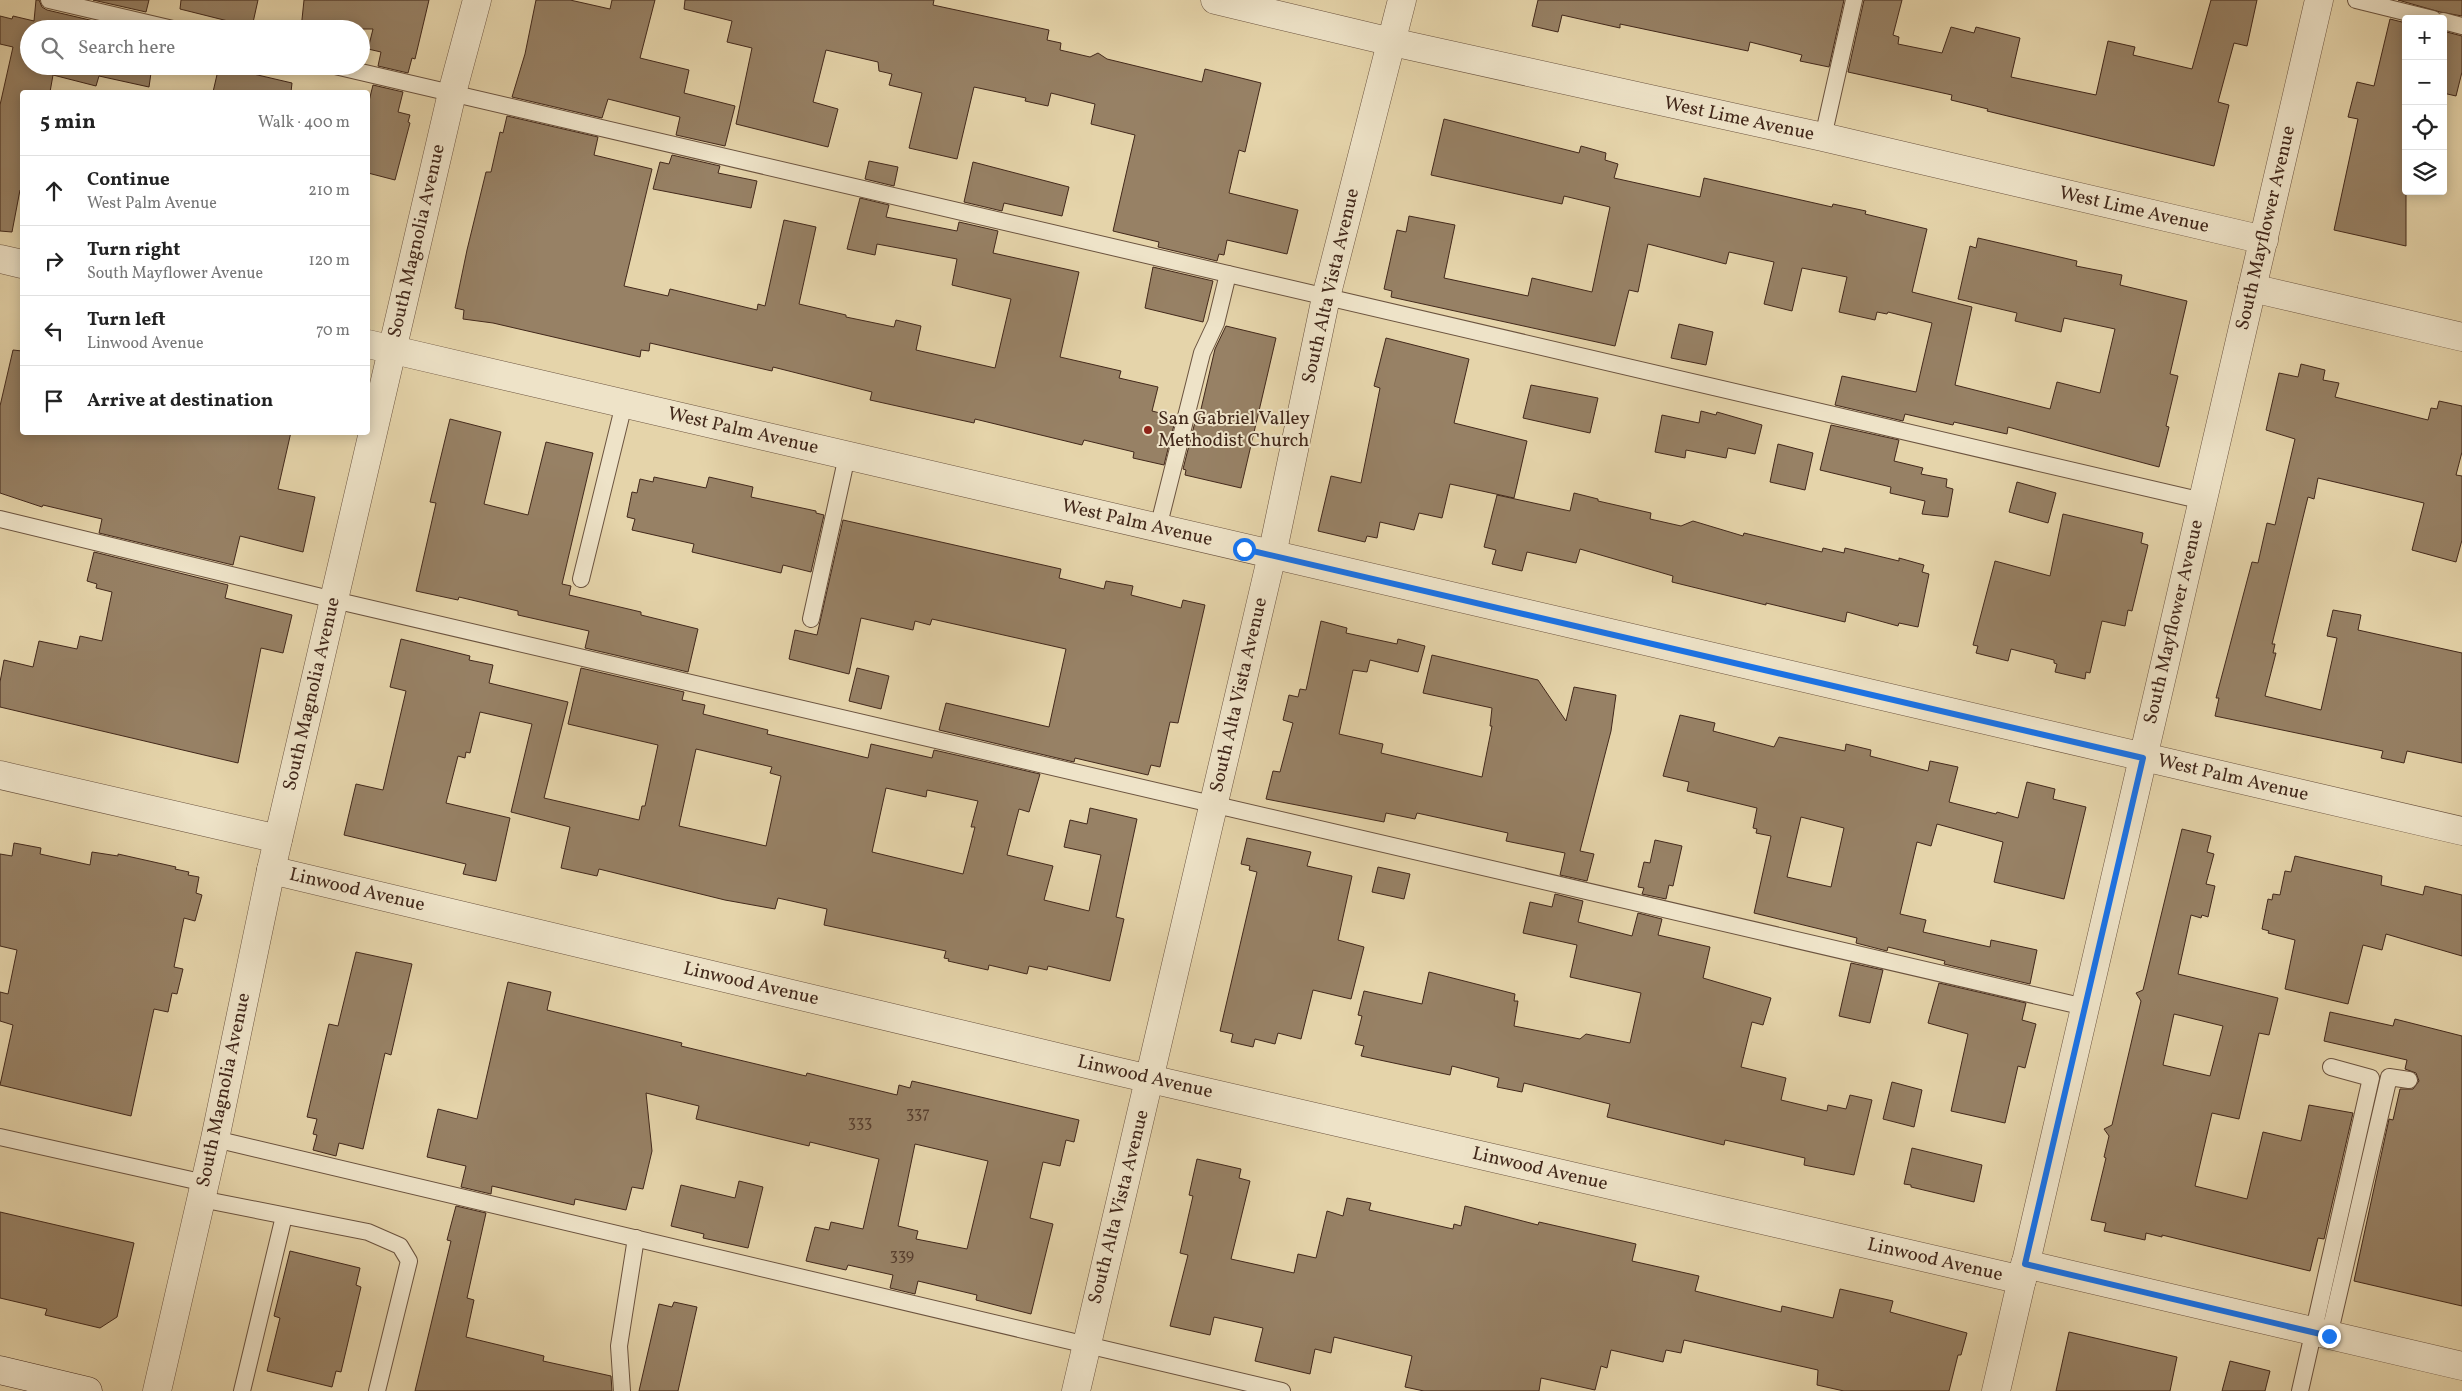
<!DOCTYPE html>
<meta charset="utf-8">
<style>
body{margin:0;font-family:Vollkorn,serif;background:#f2f2f2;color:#222}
.controls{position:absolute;right:15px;top:15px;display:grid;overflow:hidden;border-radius:5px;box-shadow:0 2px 12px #0003}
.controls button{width:45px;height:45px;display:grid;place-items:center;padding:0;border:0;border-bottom:1px solid #e0e0e0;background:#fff;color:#222;font:25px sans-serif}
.stop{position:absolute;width:15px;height:15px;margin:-11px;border:4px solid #1a73e8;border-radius:50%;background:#fff}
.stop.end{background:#1a73e8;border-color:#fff;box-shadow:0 1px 5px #0008}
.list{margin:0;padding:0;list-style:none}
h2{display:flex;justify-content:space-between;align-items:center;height:65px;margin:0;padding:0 20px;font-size:21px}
h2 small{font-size:16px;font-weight:400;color:#767676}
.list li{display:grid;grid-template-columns:32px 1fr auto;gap:15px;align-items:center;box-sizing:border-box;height:70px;padding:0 20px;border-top:1px solid #e0e0e0}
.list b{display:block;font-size:19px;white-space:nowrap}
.list p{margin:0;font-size:16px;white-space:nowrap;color:#767676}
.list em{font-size:16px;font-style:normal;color:#767676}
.icon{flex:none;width:28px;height:28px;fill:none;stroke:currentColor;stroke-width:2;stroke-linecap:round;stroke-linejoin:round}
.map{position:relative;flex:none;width:2462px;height:1391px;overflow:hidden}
.search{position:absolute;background:#fff;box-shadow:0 2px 12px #0003;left:20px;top:20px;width:350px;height:55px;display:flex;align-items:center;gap:12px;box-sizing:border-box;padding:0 18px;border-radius:28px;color:#767676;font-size:19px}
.panel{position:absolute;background:#fff;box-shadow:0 2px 12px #0003;left:20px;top:90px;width:350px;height:345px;border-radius:5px}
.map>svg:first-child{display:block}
.building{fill:#978165;stroke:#42281b;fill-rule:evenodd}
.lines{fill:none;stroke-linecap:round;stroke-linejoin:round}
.lane-casing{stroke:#6b533f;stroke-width:18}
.street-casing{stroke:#6b533f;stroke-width:29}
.secondary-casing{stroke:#42281b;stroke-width:29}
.lane{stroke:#eee3c8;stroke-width:16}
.street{stroke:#eee3c8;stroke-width:28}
.secondary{stroke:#eee3c8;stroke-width:28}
.route{stroke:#1a73e8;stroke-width:6}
.poi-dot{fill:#8f2418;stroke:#eee3c8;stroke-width:2}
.labels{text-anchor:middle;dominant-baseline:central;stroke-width:4;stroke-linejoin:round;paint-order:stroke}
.number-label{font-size:16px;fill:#573e2e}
.street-label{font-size:19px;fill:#42281b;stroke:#eee3c8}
.poi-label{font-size:19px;fill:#42281b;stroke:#eee3c8;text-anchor:start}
</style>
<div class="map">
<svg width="2462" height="1391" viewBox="0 0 2462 1391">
<rect width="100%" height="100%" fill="#e5d4aa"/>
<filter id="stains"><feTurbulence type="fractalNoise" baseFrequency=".004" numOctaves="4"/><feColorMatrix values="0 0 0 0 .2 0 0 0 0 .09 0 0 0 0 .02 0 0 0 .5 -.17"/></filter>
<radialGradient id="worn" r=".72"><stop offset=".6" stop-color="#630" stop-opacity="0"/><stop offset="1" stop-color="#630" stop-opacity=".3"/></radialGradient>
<g class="building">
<path d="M36 0H39L42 7 47 10 128 29H29V66H152L149 87 99 76 96 86 53 75 50 92H22V190H20L12 232 0 231V105L13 47 0 44V16L12 19 13 16 34 21Z"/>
<path d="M93 0H149L146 12Z"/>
<path d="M181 0H258L252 27 180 9Z"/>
<path d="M304 0H429L415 59 412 58 408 73 378 66 381 52 368 49 373 29H301Z"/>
<path d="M536 0H570L610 9 612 0H655L640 58 689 70 684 93 735 106 725 146 676 135 680 117 608 99 602 118 512 97 525 54Z"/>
<path d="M685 0H934L933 5 1049 30 1047 40 1061 43 1060 50 1090 57 1098 53 1107 59 1202 82 1205 69 1261 83 1245 152 1239 150 1229 193 1298 210 1287 254 1227 240 1224 255 1219 254 1217 261 1158 247 1159 242 1113 231 1135 135 1091 124 1095 104 1051 93 1048 106 1025 101 1026 98 974 87 957 159 909 148 922 93 889 85 892 74 879 71 878 62 826 50 813 102 838 109 828 147 736 124 752 48 727 42 732 21 684 9Z"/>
<path d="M1538 0H1844L1829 67 1800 61 1802 55 1750 42 1748 51 1620 24V28L1562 15 1558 32 1532 26Z"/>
<path d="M1864 0H1902L1893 35 1899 37 1898 44 1942 53 1951 27 1974 33 1976 27 2020 38 2011 77 2096 95 2108 41 2135 47 2133 55 2192 69 2211 0H2257L2247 46 2234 43 2218 102 2229 105 2214 166 1987 111 1988 109 1951 100 1952 95 1848 72Z"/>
<path d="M2398 0H2462V16L2440 12Z"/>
<path d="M2390 19 2406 23V246L2334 230 2358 119 2348 117 2357 82 2374 86Z"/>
<path d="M2443 31 2462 36V72L2456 96 2443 93Z"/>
<path d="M219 66 292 83 291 92H213Z"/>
<path d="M373 85 403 92 398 112 410 115 408 122 410 123 395 180 368 173V105Z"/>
<path d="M507 116 598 137 594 155 652 169 624 286 668 296 670 289 757 310 758 304 765 306 784 220 816 227 799 304 846 315V317L894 327 896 320 921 326 916 350 995 368 1011 299 952 285 957 259 877 244 875 255 847 249 860 198 889 205 886 217 957 231 959 222 998 231 993 253 1079 272 1060 357 1121 371 1119 378 1158 387 1152 411 1176 417 1164 465 1133 458 1134 452 1084 440 1082 445 975 419 974 423 870 400 872 392 773 367 772 371 650 343 649 351 641 350 640 357 493 323 463 319 464 310 455 308 467 250 486 172H491L500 132 503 133Z"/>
<path d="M1444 119 1579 153 1581 146 1606 153 1605 160 1618 164 1614 178 1700 197 1704 178 1832 207 1833 204 1866 211 1865 214 1927 229 1912 292 1972 307 1955 385 2050 409 2057 382 2100 393 2115 329 2064 318 2061 332 2015 321 2017 313 1958 299 1970 246 1976 248 1978 238 2077 261 2076 266 2122 275 2120 285 2187 301 2170 374 2178 376 2166 426 2169 427 2159 467 2008 427 2007 434 1954 422 1953 425 1905 414 1903 421 1835 405 1842 376 1916 392 1932 323 1888 312 1887 314 1877 312 1875 320 1839 312 1847 277 1802 268 1792 311 1764 304 1774 262 1729 252 1726 264 1648 244 1638 292 1629 290 1615 346 1391 297 1392 291 1384 289 1397 230 1406 232 1409 216 1455 225 1444 278 1528 296 1532 278 1592 292 1610 207 1564 196 1562 204 1431 175Z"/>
<path d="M672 155 720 166 718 173 757 181 751 208 653 189 660 162 669 164Z"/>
<path d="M869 161 898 167 894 186 865 179Z"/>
<path d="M973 162 1069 187 1062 216 1004 203 1002 211 964 202Z"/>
<path d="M1153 267 1213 281 1203 322 1145 308Z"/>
<path d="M1679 324 1713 332 1706 365 1671 358Z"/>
<path d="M1226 326 1276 338 1241 488 1185 475 1186 470 1183 469 1195 422H1198L1215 349Z"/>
<path d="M1386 338 1469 359 1454 423 1527 441 1514 498 1450 484 1442 518 1419 513 1414 530 1380 522 1377 538 1367 536 1365 542 1318 531 1331 476 1361 483 1380 388 1374 386Z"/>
<path d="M13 350 22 351V432H291L278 489 315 497 303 552 240 536 233 565 99 533 102 519 43 505 42 507 0 493V406Z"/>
<path d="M2301 364 2325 370 2323 380 2339 383 2335 397 2428 420 2431 408 2437 409 2439 401 2462 406V452L2456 475 2462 476V540L2456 562 2412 550 2424 503 2318 478 2314 499 2308 497 2272 644H2275L2273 653H2276L2265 696 2321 710 2337 638 2327 636 2333 610 2361 615 2358 630 2462 653V763L2407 751 2404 763 2381 758 2383 751 2215 716 2219 698H2216L2252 562 2258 563 2267 523 2275 525 2295 439 2266 430 2279 373 2298 377Z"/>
<path d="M1531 385 1598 398 1590 433 1523 418Z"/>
<path d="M1701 411 1716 415 1717 412 1762 425 1755 454 1728 448 1726 458 1686 450 1685 458 1655 452 1662 415 1699 423Z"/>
<path d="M450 419 501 432 484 504 528 515 546 442 593 453 562 584 571 586 569 595 641 612V615L698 629 688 672 585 648 589 631 518 615V611L459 597 458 600 416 591 436 503 430 502Z"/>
<path d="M1831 425 1899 440 1894 461 1923 468 1921 474 1947 479 1946 487 1953 489 1948 517 1922 514 1925 501 1890 493 1891 487 1820 470Z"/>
<path d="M1778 444 1813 453 1805 490 1770 482Z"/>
<path d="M654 477 706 488 709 477 753 487 751 497 816 511V513L824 515 811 572 783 565 781 573 692 552 694 544 632 530 635 519 627 517 632 492 637 493 640 479 653 482Z"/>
<path d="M2017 482 2056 493 2048 523 2009 512Z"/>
<path d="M1574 493 1598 499V501L1651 513 1650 519 1681 526 1693 521 1743 536 1744 533 1822 552 1823 548 1844 553 1845 548 1899 561V558L1924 565 1922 572 1929 574 1918 627 1899 623 1898 626 1847 612 1845 622 1766 603V605L1672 582 1673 576 1580 549 1576 563 1527 552 1522 571 1492 564 1496 550 1484 547 1497 495 1570 511Z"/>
<path d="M2063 514 2143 533 2141 543 2148 545 2132 611 2128 610 2125 626 2102 621 2090 673 2086 672 2085 679 2055 672 2057 664 2054 663V660L2011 649 2008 661 1976 653 1978 646 1973 645 1995 561 2050 576Z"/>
<path d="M843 520 1061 569 1059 578 1104 589 1106 581 1133 586 1131 595 1181 608 1183 600 1205 605 1178 723 1170 722 1160 767 1151 765 1148 775 1075 758 1074 762 939 730 946 703 1049 727 1066 649 932 619 930 625 915 621 913 630 861 618 849 674 789 659 795 630 817 635Z"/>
<path d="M94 552 228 585 225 598 292 615 283 653 261 648 238 763 0 707V682L4 660 33 667 39 641 77 649 80 636 102 641 112 592 96 588 97 584 87 581Z"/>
<path d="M1321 621 1347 628 1346 633 1397 644 1398 639 1425 646 1418 672 1370 660 1367 672 1353 670 1339 734 1383 744 1381 753 1482 777 1492 726H1490L1492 708 1423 693 1432 655 1538 680 1566 721 1574 687 1616 695 1611 731 1580 851 1594 854 1587 881 1560 875 1565 853 1506 841 1508 833 1417 813 1415 819 1386 813 1384 822 1266 799 1273 771 1280 772 1293 723 1283 720 1289 695 1298 697 1300 689 1306 690Z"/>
<path d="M401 639 470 656 469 660 493 665 489 683 568 702 544 798 639 820 642 806H645L658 745 568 724 581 668 684 692 682 700 705 705 703 714 768 730 767 734 868 758 871 744 932 758 934 750 1040 774 1029 812 1019 809 1007 855 1053 866 1044 900 1089 911 1101 855 1064 847 1070 820 1087 824 1090 808 1137 819 1116 917 1124 919 1110 981 1048 966 1047 970 1029 966 1027 974 989 965 988 970 948 961 949 959 944 958 946 951 824 925 827 909 778 898 775 909 725 900 599 869 597 876 561 868 570 827 511 812 532 724 480 712 470 753 466 752 465 758 458 756 446 803 510 818 496 881 463 874 466 864 344 835 356 784 383 790 406 691 390 687ZM696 749 772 767 770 773 781 776 766 846 679 826ZM886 788 926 797 927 790 978 801 971 827H975L963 874 872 852Z"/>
<path d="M857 668 889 676 881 709 849 701Z"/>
<path d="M1680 715 1715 723 1713 731 1774 747 1779 737 1845 751 1846 744 1871 750 1870 756 1928 771 1930 761 1958 767 1949 802 1996 814 1997 812 2018 818 2027 782 2055 789 2053 799 2086 807 2064 899 1994 882 2003 842 1937 824 1931 846 1917 842 1900 914 1926 920 1923 932 1990 947 1991 940 2037 950 2030 984 1944 964 1945 961 1888 947 1887 951 1856 943 1857 938 1754 913 1771 836 1756 833 1757 829 1753 828 1757 808 1687 791 1689 782 1663 776ZM1801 817 1844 828 1831 887 1787 877Z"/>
<path d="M2182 829 2211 836 2207 852 2214 854 2206 884 2215 886 2208 917 2202 915 2201 918 2191 915 2178 974 2278 998 2269 1035 2259 1033 2239 1119 2212 1113 2195 1186 2247 1199 2263 1132 2301 1141 2309 1105 2353 1113 2324 1239 2318 1238 2310 1271 2162 1235V1237L2146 1233 2145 1240 2104 1231 2106 1223 2091 1220 2106 1158 2104 1157 2109 1136 2104 1129 2112 1125 2141 1001 2136 993 2143 990ZM2174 1014 2223 1026 2210 1076 2163 1065Z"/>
<path d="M1247 838 1311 852 1307 866 1352 876 1338 940 1364 947 1351 999 1313 990 1301 1039 1278 1033 1275 1044 1255 1039 1253 1047 1231 1042 1233 1034 1220 1031 1257 872 1249 870 1250 866 1241 864Z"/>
<path d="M1655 840 1682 846 1673 886 1669 885 1666 899 1642 894 1644 888 1638 887 1644 862 1650 863Z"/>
<path d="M14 843 41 848 40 854 90 865 92 852 118 856V854L176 867 175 869 189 872 188 875 199 877 196 893 202 895 195 921 184 918 174 967 183 969 177 994 172 993 168 1012 154 1009 131 1116 0 1085 13 1025 0 1021V992L8 994 17 950 0 946V854L12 856Z"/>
<path d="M2295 856 2382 876 2381 885 2423 895 2425 886 2462 895V956L2386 934 2382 950 2363 945 2348 1004 2285 989 2295 940 2268 933 2269 931 2262 929 2268 899 2272 900 2273 894 2280 895 2285 871 2291 872Z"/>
<path d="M1378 867 1410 874 1404 899 1372 892Z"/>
<path d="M1555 894 1583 901 1578 922 1632 936 1638 913 1662 919 1658 935 1710 947 1703 978 1771 998 1763 1025 1752 1022 1741 1067 1786 1078 1781 1100 1827 1111 1828 1105 1846 1109 1850 1095 1872 1100 1854 1175 1804 1165 1805 1158 1725 1140 1724 1145 1607 1117 1610 1104 1524 1083 1522 1092 1497 1087 1499 1078 1452 1066 1450 1075 1361 1056 1364 1046 1355 1044 1362 1016 1358 1015 1364 991 1422 1004 1429 972 1515 994 1514 1001H1518L1514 1026 1580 1039 1586 1034 1630 1043 1641 993 1570 977 1577 945 1523 933 1530 902 1552 907Z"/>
<path d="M356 952 412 964 391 1055 385 1053 363 1149 339 1143 336 1156 313 1150 317 1135 313 1134 317 1119 307 1117 329 1024 338 1026Z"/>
<path d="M1851 963 1883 970 1870 1023 1839 1016Z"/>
<path d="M508 982 551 992 547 1010 682 1043 681 1046 806 1076 807 1073 897 1095 899 1085 910 1088 912 1081 1079 1120 1074 1142 1066 1140 1060 1166 1043 1162 1030 1218 1053 1224 1031 1314 976 1300 977 1295 918 1281 915 1294 890 1288 893 1275 848 1265 846 1270 806 1261 815 1227 829 1230 831 1222 863 1229 879 1159 810 1142 809 1146 696 1119 699 1106 646 1093 652 1151 643 1189 632 1187 626 1210 575 1199 574 1205 492 1186 491 1194 461 1187 466 1166 427 1157 438 1109 477 1119ZM915 1144 988 1161 967 1249 916 1239 918 1231 898 1226Z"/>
<path d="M1939 983 2026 1003 2022 1020 2036 1024 2025 1068 2018 1066 2005 1123 1951 1111 1968 1034 1928 1023Z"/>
<path d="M2330 1012 2393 1026 2395 1019 2462 1036V1306L2354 1281 2389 1119 2393 1120 2400 1089H2413L2419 1081 2416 1073 2405 1069 2407 1060 2324 1041Z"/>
<path d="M1892 1082 1922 1090 1914 1127 1883 1119Z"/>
<path d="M1912 1148 1982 1165 1974 1202 1911 1187V1185L1904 1184Z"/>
<path d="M1197 1159 1241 1169 1239 1178 1250 1181 1231 1259 1294 1273 1298 1254 1316 1258 1327 1211 1343 1216 1347 1198 1371 1203 1369 1210 1453 1229 1454 1224 1461 1226 1465 1206 1538 1225 1539 1222 1636 1244 1632 1261 1699 1276 1695 1291 1781 1312 1782 1306 1833 1318 1840 1289 1893 1301 1890 1312 1967 1333 1961 1355H1958L1949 1391H1844L1817 1385 1818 1370 1684 1340 1681 1353 1666 1350 1663 1362 1611 1350 1607 1368 1601 1366 1595 1390 1541 1378 1539 1391H1424L1405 1387 1412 1356 1334 1337 1331 1353 1315 1349 1310 1374 1255 1361 1263 1328 1214 1317 1210 1335 1170 1326 1188 1255 1180 1253 1193 1196 1189 1195Z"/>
<path d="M739 1181 763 1187 748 1248 703 1238 704 1234 671 1226 681 1185 735 1198Z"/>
<path d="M456 1206 486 1213 467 1298 474 1300 466 1337 544 1356 543 1361 611 1376 612 1391H415L451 1241 447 1240Z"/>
<path d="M0 1212 134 1243 117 1317 100 1328 45 1315 47 1309 0 1298Z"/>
<path d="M290 1251 360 1268 356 1285 361 1287 341 1372 336 1371 332 1387 267 1371 280 1318 274 1316Z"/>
<path d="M674 1302 697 1307 678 1391H639L659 1304 672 1307Z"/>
<path d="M2069 1332 2177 1357 2170 1391H2056Z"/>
<path d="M2230 1361 2270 1371 2265 1391H2222Z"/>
</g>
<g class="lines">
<defs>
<g id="lane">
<path d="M49 0 173 29"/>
<path d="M2356 0 2433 19"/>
<path d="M2443 21 2462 26"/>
<path d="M335 66 2203 501"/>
<path d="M1823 137 1854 0"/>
<path d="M0 519 334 600 2085 1007"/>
<path d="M1158 528 1202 353 1216 323 1228 274"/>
<path d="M581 579 624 404"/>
<path d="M811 619 847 456"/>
<path d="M0 1137 205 1183"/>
<path d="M215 1139 1282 1391"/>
<path d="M201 1199 368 1232 400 1246 409 1261 377 1391"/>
<path d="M2329 1336 2389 1077 2409 1080"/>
<path d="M242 1391 284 1216"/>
<path d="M622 1391 619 1346 636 1238"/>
<path d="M2300 1391 2371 1078 2331 1067"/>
</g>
<g id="street">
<path d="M1215 0 1392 42 1823 137 2264 240"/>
<path d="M0 259 22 264"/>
<path d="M2252 288 2462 337"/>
<path d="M368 344 2462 831"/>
<path d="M0 775 278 839"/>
<path d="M271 870 1120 1072 2022 1280"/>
<path d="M2025 1264 2462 1366"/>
<path d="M157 1391 215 1139 271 870 452 93 477 0"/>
<path d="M1076 1391 1272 555 1326 297 1402 0"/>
<path d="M1996 1391 2319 0"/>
</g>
<path id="secondary" d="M0 1370 88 1391"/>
</defs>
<use href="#lane" class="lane-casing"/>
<use href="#street" class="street-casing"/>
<use href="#secondary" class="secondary-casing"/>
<use href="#lane" class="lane"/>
<use href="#street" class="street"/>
<use href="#secondary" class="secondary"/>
</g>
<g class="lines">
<path class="route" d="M1244 549 2143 758 2025 1264 2329 1336"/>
</g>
<circle class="poi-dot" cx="1148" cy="430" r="5"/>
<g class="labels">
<g class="number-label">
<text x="918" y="1114">337</text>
<text x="860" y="1123">333</text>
<text x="902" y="1256">339</text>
</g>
<g class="street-label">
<text transform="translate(1739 119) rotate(12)">West Lime Avenue</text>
<text transform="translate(2134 210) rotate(13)">West Lime Avenue</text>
<text transform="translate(2266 228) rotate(-77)">South Mayflower Avenue</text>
<text transform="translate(417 241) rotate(-77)">South Magnolia Avenue</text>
<text transform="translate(1331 286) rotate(-77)">South Alta Vista Avenue</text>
<text transform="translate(743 431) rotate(13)">West Palm Avenue</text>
<text transform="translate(1137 523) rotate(13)">West Palm Avenue</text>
<text transform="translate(2174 622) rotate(-77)">South Mayflower Avenue</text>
<text transform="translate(312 694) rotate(-77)">South Magnolia Avenue</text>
<text transform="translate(1239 695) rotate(-77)">South Alta Vista Avenue</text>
<text transform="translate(2233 778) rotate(13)">West Palm Avenue</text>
<text transform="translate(357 890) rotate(13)">Linwood Avenue</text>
<text transform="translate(751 984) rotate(13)">Linwood Avenue</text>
<text transform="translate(1145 1077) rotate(13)">Linwood Avenue</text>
<text transform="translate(224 1090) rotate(-78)">South Magnolia Avenue</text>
<text transform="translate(1540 1169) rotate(13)">Linwood Avenue</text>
<text transform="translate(1119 1207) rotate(-76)">South Alta Vista Avenue</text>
<text transform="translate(1935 1260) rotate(13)">Linwood Avenue</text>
</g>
<g class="poi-label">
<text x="1158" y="419">San Gabriel Valley<tspan x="1158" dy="22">Methodist Church</tspan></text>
</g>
</g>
<rect width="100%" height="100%" filter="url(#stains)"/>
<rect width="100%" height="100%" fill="url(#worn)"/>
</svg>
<div class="controls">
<button>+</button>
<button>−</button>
<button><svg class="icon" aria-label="locate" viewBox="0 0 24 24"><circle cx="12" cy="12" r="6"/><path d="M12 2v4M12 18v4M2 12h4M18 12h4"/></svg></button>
<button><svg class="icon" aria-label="layers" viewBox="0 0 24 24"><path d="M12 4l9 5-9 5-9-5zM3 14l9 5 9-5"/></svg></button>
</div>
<div class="stop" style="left:1244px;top:549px"></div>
<div class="stop end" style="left:2329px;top:1336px"></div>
<div class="search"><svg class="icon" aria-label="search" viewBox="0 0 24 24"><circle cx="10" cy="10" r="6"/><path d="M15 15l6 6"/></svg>Search here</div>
<section class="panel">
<h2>5 min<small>Walk · 400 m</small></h2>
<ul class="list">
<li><svg class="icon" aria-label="ahead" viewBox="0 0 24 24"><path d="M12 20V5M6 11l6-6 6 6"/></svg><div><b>Continue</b><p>West Palm Avenue</p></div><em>210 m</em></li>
<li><svg class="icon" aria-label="right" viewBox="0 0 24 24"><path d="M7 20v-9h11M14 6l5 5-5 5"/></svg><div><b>Turn right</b><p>South Mayflower Avenue</p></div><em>120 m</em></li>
<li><svg class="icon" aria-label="left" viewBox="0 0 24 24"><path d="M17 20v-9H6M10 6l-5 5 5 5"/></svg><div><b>Turn left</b><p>Linwood Avenue</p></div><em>70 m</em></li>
<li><svg class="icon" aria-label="arrive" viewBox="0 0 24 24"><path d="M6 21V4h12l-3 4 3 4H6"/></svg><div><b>Arrive at destination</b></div></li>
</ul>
</section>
</div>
